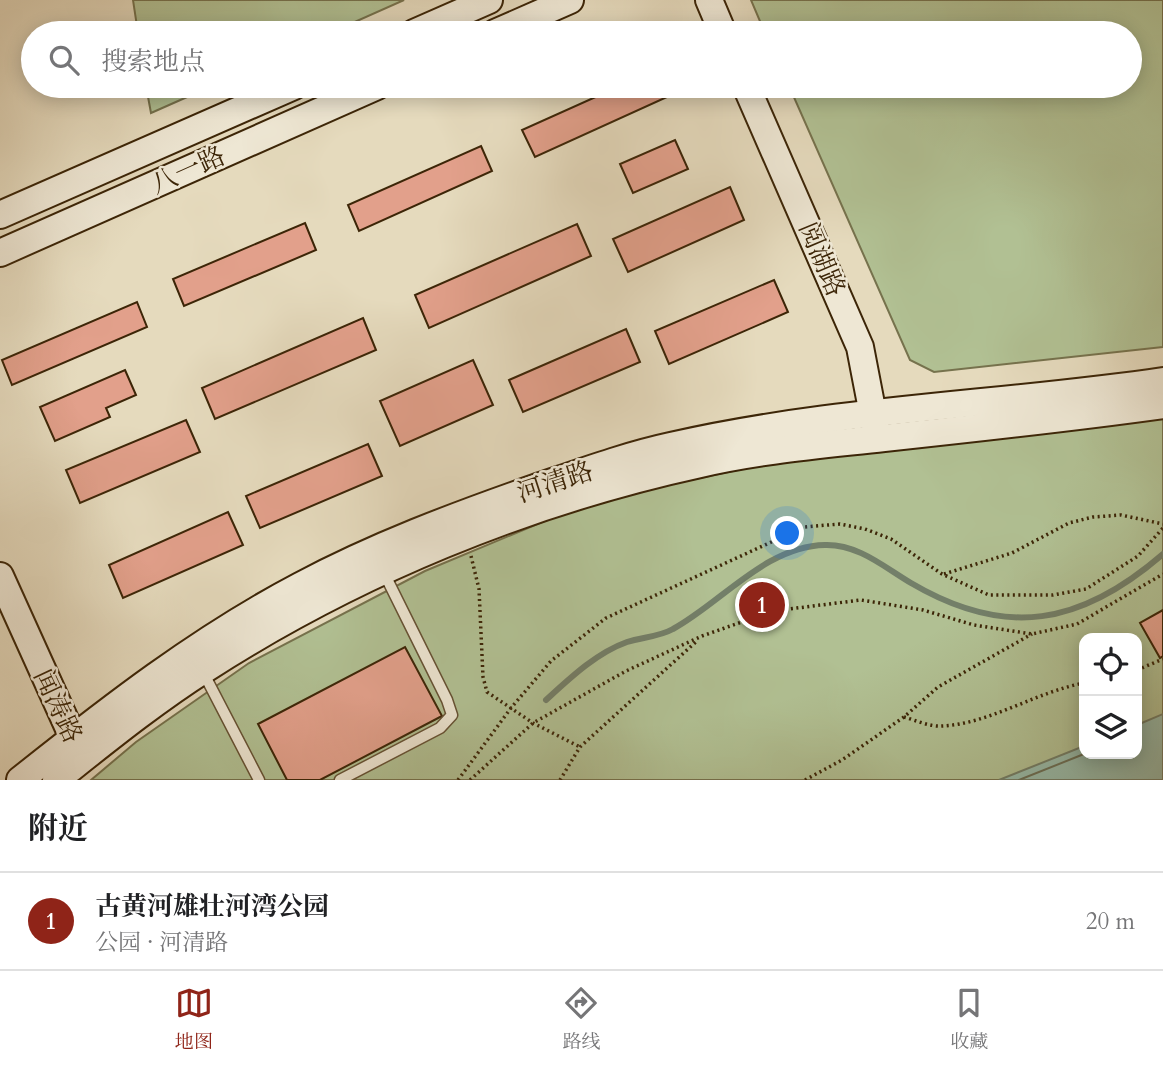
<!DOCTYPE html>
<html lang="zh">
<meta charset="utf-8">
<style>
body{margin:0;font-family:Cardo,"Noto Serif SC",serif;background:#f6f6f6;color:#202124}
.controls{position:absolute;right:21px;bottom:21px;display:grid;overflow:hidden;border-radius:14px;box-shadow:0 4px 18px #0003}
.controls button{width:63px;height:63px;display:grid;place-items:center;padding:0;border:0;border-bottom:2px solid #e0e0e0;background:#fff;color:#202124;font:35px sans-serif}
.you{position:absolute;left:788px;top:534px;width:24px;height:24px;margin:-18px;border:5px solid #fff;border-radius:50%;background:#1a73e8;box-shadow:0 0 0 10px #1a73e833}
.badge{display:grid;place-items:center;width:46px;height:46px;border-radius:50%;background:#8f2418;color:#fff;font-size:23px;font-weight:700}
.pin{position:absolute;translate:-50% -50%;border:4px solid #fff;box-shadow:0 2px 7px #0006}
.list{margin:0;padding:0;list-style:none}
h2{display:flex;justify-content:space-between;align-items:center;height:91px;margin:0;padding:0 28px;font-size:30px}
h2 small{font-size:23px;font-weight:400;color:#757577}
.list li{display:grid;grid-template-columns:46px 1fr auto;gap:21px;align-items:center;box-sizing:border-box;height:98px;padding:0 28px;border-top:2px solid #e0e0e0}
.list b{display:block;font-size:26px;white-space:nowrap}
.list p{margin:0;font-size:23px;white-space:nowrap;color:#757577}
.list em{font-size:23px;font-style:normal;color:#757577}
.icon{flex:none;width:38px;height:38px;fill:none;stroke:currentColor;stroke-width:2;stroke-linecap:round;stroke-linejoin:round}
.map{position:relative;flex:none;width:1163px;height:780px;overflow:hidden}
.search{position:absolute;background:#fff;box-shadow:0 4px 18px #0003;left:21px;right:21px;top:21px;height:77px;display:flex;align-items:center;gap:18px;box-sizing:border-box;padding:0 24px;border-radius:38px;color:#757577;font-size:26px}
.sheet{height:189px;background:#fff}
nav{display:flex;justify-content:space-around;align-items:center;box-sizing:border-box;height:98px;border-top:2px solid #e0e0e0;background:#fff;font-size:19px;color:#757577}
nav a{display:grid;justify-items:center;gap:4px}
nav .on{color:#8f2418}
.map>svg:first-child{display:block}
.green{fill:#b1c093;stroke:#76724d;stroke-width:2;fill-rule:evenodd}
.water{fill:#97bbaa;stroke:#737f69;stroke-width:2}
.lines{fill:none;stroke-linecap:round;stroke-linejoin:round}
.shore{stroke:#6a7058;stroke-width:2}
.stream{stroke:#737f69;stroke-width:6}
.building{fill:#e2a08b;stroke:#3c2507;stroke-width:2}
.lane-casing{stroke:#665234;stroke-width:13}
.secondary-casing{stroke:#3c2507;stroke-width:30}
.path{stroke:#3c2507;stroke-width:3.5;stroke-dasharray:2 3.5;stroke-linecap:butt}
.lane{stroke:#eee7d4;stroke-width:10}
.secondary{stroke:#eee7d4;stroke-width:26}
.labels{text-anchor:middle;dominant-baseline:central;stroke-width:5;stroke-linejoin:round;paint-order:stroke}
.street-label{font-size:26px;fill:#3c2507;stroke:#eee7d4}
</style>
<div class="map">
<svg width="1163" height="780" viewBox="0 0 1163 780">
<rect width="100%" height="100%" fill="#e5dabd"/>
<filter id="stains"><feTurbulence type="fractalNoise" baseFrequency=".00286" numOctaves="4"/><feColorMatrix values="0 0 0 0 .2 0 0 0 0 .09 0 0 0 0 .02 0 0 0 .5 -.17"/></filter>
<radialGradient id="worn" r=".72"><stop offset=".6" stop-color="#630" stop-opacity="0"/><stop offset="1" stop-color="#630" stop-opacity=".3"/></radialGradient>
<g class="green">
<path d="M133 0H404L330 33H138Z"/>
<path d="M751 0H1163V347L934 372 910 360 789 86H1130V33H765Z"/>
<path d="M146 86H212L151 113Z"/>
<path d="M1163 417V780H91L136 742 249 663 425 571 595 500 799 457ZM1084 638H1137V754H1084Z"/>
</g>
<path class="water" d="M1163 714V780H999L1084 746V754H1137V725Z"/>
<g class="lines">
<path class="shore" d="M1019 780 1084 754"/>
<path class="stream" d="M546 700C569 679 596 653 627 642 642 637 659 637 673 629 721 603 766 546 825 545 858 544 884 567 911 583 1006 639 1081 625 1163 554"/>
</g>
<g class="building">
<path d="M620 86H662L667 97 535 157 522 130Z"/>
<path d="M675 140 688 169 633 193 620 164Z"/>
<path d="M481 146 492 171 359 231 348 205Z"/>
<path d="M730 187 744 220 628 272 613 239Z"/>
<path d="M305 223 316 250 184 306 173 279Z"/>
<path d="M577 224 591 256 429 328 415 295Z"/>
<path d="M774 280 788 312 669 364 655 331Z"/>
<path d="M137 302 147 327 12 385 2 360Z"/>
<path d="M363 318 376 350 215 419 202 388Z"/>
<path d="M626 329 640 362 523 412 509 380Z"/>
<path d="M473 360 493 405 400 446 380 401Z"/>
<path d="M125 370 136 395 106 408 110 417 55 441 40 407Z"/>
<path d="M186 420 200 452 80 503 66 470Z"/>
<path d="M368 444 382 476 260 528 246 496Z"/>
<path d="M228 512 243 545 123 598 109 565Z"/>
<path d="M1163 610V656L1160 658 1140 623Z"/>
<path d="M405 647 442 716 320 780H287L258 724Z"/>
</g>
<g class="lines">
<defs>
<g id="lane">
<path d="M203 672 259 780"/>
<path d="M340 780 440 728 452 715 447 700 383 571"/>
</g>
<g id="secondary">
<path d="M709 0 723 33"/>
<path d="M414 33 489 0"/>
<path d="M495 33 570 0"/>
<path d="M746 86 860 347 876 430"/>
<path d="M0 215 294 86"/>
<path d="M0 253 377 86"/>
<path d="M0 576 80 753"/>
<path d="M20 780C109 709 199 639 300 586 375 546 455 516 535 488 579 473 625 456 671 446 832 409 1000 405 1163 381"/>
<path d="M56 780C104 742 153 702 205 669 354 573 526 502 700 464 760 450 822 445 884 438 977 428 1070 418 1163 405"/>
</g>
</defs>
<use href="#lane" class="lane-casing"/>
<use href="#secondary" class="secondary-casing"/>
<g class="path">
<path d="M471 556 479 589 483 677 487 692 533 723 580 747"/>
<path d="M944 574 1012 553 1069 523 1093 517 1121 515 1163 524"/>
<path d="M1137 670 1163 659"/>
<path d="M904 717C915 720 930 727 942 726 989 724 1036 692 1084 683"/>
<path d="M458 780 511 708 551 661 606 618 804 527 840 524 865 529 891 539 942 574 989 595H1053L1086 589 1138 556 1163 528"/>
<path d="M470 780 533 723 626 671 702 636 773 611 861 600 923 610 974 625 1032 634 1077 624 1163 574"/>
<path d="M560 780 580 747 698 640"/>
<path d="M805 780 842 760 904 717 938 687 1032 634"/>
</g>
<use href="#lane" class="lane"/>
<use href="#secondary" class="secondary"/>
</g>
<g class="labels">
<g class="street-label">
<text transform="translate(188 170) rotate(-24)">八一路</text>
<text transform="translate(822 259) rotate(67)">阅湖路</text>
<text transform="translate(555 482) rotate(-18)">河清路</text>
<text transform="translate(58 706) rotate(65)">闻涛路</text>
</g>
</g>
<rect width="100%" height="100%" filter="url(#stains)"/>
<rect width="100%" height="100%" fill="url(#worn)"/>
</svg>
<div class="controls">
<button><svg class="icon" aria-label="locate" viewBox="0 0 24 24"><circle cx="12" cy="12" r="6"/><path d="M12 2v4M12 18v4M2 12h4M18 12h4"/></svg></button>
<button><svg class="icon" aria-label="layers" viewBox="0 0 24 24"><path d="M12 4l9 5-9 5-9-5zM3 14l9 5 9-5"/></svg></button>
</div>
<div class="you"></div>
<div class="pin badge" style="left:762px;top:605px">1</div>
<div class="search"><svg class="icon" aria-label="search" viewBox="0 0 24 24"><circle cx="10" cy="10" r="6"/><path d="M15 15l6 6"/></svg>搜索地点</div>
</div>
<section class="sheet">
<h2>附近<small></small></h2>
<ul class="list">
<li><span class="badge">1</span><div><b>古黄河雄壮河湾公园</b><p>公园 · 河清路</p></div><em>20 m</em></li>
</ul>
</section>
<nav>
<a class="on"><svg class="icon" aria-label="map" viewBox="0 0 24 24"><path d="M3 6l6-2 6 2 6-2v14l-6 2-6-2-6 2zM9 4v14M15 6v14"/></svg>地图</a>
<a><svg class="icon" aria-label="directions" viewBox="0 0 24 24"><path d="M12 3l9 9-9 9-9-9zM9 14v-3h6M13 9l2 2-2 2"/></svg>路线</a>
<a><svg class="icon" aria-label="saved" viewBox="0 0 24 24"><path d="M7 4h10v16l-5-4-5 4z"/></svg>收藏</a>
</nav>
